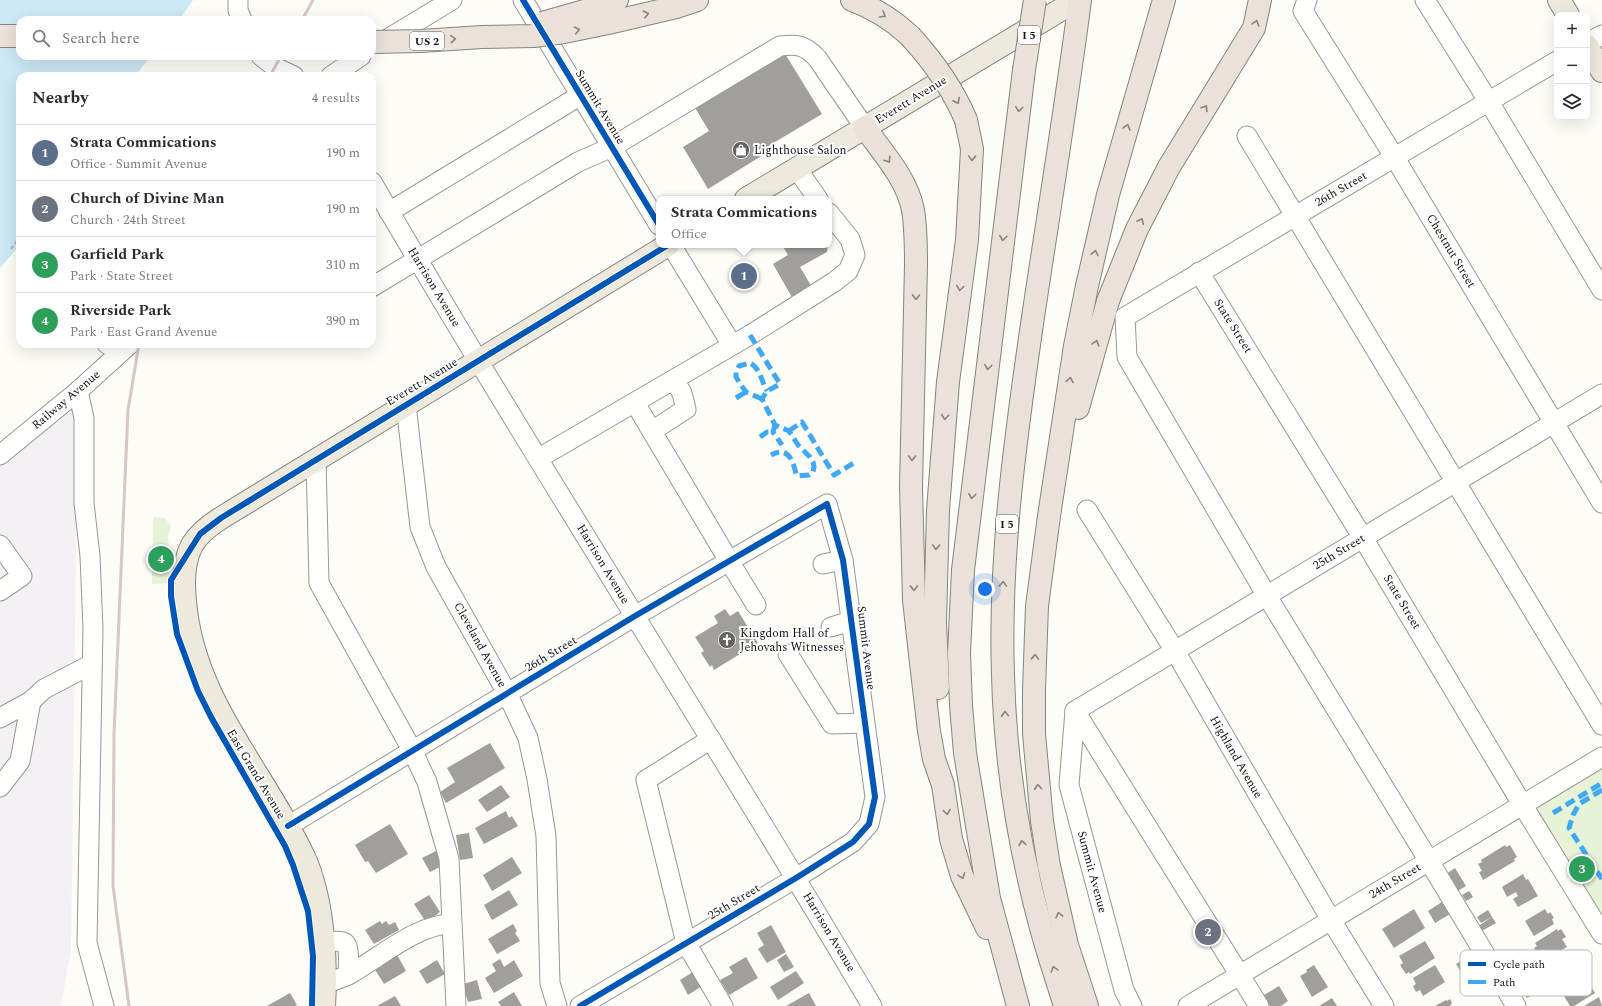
<!DOCTYPE html>
<meta charset="utf-8">
<style>
body{margin:0;font-family:Spectral,serif;background:#f2f2f3;color:#2b2b33}
.controls{position:absolute;right:12px;top:12px;display:grid;overflow:hidden;border-radius:8px;box-shadow:0 4px 16px #0002}
.controls button{width:36px;height:36px;display:grid;place-items:center;padding:0;border:0;border-bottom:1px solid #e1e1e2;background:#fff;color:#2b2b33;font:20px sans-serif}
.you{position:absolute;left:985px;top:589px;width:14px;height:14px;margin:-10px;border:3px solid #fff;border-radius:50%;background:#1a73e8;box-shadow:0 0 0 6px #1a73e833}
.badge{display:grid;place-items:center;width:26px;height:26px;border-radius:50%;background:#1a73e8;color:#fff;font-size:13px;font-weight:700}
.pin{position:absolute;translate:-50% -50%;border:2px solid #fff;box-shadow:0 1px 4px #0006}
.popup{position:absolute;left:656px;top:196px;width:176px;height:52px;box-sizing:border-box;display:grid;place-content:center;border-radius:8px;background:#fff;filter:drop-shadow(0 1px 3px #0005);font-size:13px;white-space:nowrap;color:#7c7c81}
.popup b{font-size:15px;color:#2b2b33}
.popup::after{content:'';position:absolute;left:50%;top:100%;margin-left:-8px;border:8px solid transparent;border-top-color:#fff}
.list{margin:0;padding:0;list-style:none}
h2{display:flex;justify-content:space-between;align-items:center;height:52px;margin:0;padding:0 16px;font-size:17px}
h2 small{font-size:13px;font-weight:400;color:#7c7c81}
.list li{display:grid;grid-template-columns:26px 1fr auto;gap:12px;align-items:center;box-sizing:border-box;height:56px;padding:0 16px;border-top:1px solid #e1e1e2}
.list b{display:block;font-size:15px;white-space:nowrap}
.list p{margin:0;font-size:13px;white-space:nowrap;color:#7c7c81}
.list em{font-size:13px;font-style:normal;color:#7c7c81}
.icon{flex:none;width:22px;height:22px;fill:none;stroke:currentColor;stroke-width:2;stroke-linecap:round;stroke-linejoin:round}
.map{position:relative;flex:none;width:1602px;height:1006px;overflow:hidden}
.search{position:absolute;background:#fff;box-shadow:0 4px 16px #0002;left:16px;top:16px;width:360px;height:44px;display:flex;align-items:center;gap:10px;box-sizing:border-box;padding:0 14px;border-radius:12px;color:#7c7c81;font-size:15px}
.panel{position:absolute;background:#fff;box-shadow:0 4px 16px #0002;left:16px;top:72px;width:360px;height:276px;border-radius:12px}
.map>svg:first-child{display:block}
.industrial{fill:#f5f0f3}
.green{fill:#e7f3d7}
.water{fill:#cde8f7}
.building{fill:#a19f9c}
.lines{fill:none;stroke-linecap:round;stroke-linejoin:round}
.minor-casing{stroke:#979795;stroke-width:21}
.major-casing{stroke:#858482;stroke-width:24}
.highway-casing{stroke:#858482;stroke-width:24}
.path{stroke:#b9b9b8;stroke-width:2.5;stroke-dasharray:4 2;stroke-linecap:butt}
.minor{stroke:#fffffe;stroke-width:19}
.major{stroke:#ede9dc;stroke-width:22}
.highway{stroke:#eae1d8;stroke-width:22}
.rail{stroke:#d9c6c7;stroke-width:3}
.highway-bridge-casing{stroke:#858482;stroke-width:24;stroke-linecap:butt}
.highway-bridge{stroke:#eae1d8;stroke-width:22}
.quiet{stroke:#3fa9f5;stroke-width:5;stroke-dasharray:10 5;stroke-linecap:butt}
.cycleway-casing{stroke:#fff;stroke-width:8}
.cycleway{stroke:#0057b8;stroke-width:6}
.oneway{stroke:#88837e}
.labels{text-anchor:middle;dominant-baseline:central;stroke-width:4;stroke-linejoin:round;paint-order:stroke}
.shield{fill:#fff;stroke:#585858;stroke-width:1}
.shield-label{font-size:11px;font-weight:bold;fill:#111}
.street-label{font-size:12px;fill:#111;stroke:#fff}
.poi-label{font-size:12px;fill:#111;stroke:#fff;text-anchor:start}
.key{fill:#fff;stroke:#b8b8b8;stroke-width:1}
.key-label{font-size:11px;fill:#111}
</style>
<div class="map">
<svg width="1602" height="1006" viewBox="0 0 1602 1006">
<rect width="100%" height="100%" fill="#fdfcf7"/>
<path class="industrial" d="M78 391 71 950 61 1006H0V455Z"/>
<g class="green">
<path d="M153 517 165 518 171 526 168 536 170 583 152 584Z"/>
<path d="M1602 757V934L1522 804Z"/>
</g>
<path class="water" d="M0 0H193L179 20H20V56H151L135 76H20V245L0 268Z"/>
<g class="building">
<path d="M784 52 822 114 760 151 763 155 708 189 683 147 709 131 694 106Z"/>
<path d="M782 245H828L827 252 800 267 813 289 794 301 773 264 788 255Z"/>
<path d="M725 609 730 616 738 611 758 643 714 670 712 665 710 667 701 653 704 651 695 637 718 623 714 616Z"/>
<path d="M490 743 505 768 446 803 440 792 455 782 447 768Z"/>
<path d="M501 785 510 797 487 812 478 800Z"/>
<path d="M506 811 509 818 512 816 518 826 484 844 475 828Z"/>
<path d="M390 824 408 854 376 873 368 861 365 862 355 845Z"/>
<path d="M469 833 473 858 460 860 456 835Z"/>
<path d="M1505 845 1506 847 1510 845 1517 857 1514 859 1515 861 1483 880 1479 872 1482 871 1478 864 1482 862 1481 860Z"/>
<path d="M436 851 444 865 430 872 422 858Z"/>
<path d="M512 857 522 873 492 891 483 875Z"/>
<path d="M1455 868 1466 886 1456 892 1446 874Z"/>
<path d="M1523 874 1526 880 1528 879 1538 896 1518 907 1513 899 1518 896 1516 892 1507 897 1502 887Z"/>
<path d="M509 890 518 905 492 920 484 905Z"/>
<path d="M1469 891 1473 897 1466 901 1462 895Z"/>
<path d="M429 895 440 912 426 922 414 904Z"/>
<path d="M1442 902 1450 914 1435 923 1428 911Z"/>
<path d="M1414 909 1425 928 1394 948 1382 929Z"/>
<path d="M1545 909 1548 914 1550 912 1554 918 1552 919 1554 924 1534 936 1525 921Z"/>
<path d="M1488 910 1492 917 1481 923 1477 917Z"/>
<path d="M1492 917 1496 923 1480 932 1477 927Z"/>
<path d="M380 921 382 924 386 921 389 925 395 922 399 930 374 944 365 930Z"/>
<path d="M513 924 517 931 515 933 520 941 497 954 488 939Z"/>
<path d="M771 925 786 952 767 963 758 949 764 945 757 933Z"/>
<path d="M1557 929 1558 931 1561 929 1566 937 1562 939 1567 947 1545 960 1543 957 1541 958 1534 948 1537 946 1535 943Z"/>
<path d="M1425 941 1435 958 1410 974 1409 972 1406 974 1400 965 1403 963 1399 956Z"/>
<path d="M395 951 406 971 384 984 374 968Z"/>
<path d="M1570 951 1580 967 1553 984 1543 968Z"/>
<path d="M786 954 794 967 784 972 777 960Z"/>
<path d="M1472 954 1477 962 1475 963 1479 970 1465 979 1456 964Z"/>
<path d="M746 957 758 978 729 995 720 980 733 973 729 967Z"/>
<path d="M500 959 504 967 514 960 523 976 494 993 485 978 496 971 492 964Z"/>
<path d="M1518 959 1525 970 1510 978 1504 968Z"/>
<path d="M437 960 445 974 427 984 419 971Z"/>
<path d="M1314 965 1328 987 1312 997 1300 976 1307 972 1306 970Z"/>
<path d="M1435 965 1445 982 1423 996 1420 990 1416 992 1413 986 1416 984 1413 978Z"/>
<path d="M796 971 804 983 778 1000 770 987Z"/>
<path d="M1582 971 1595 993 1574 1006H1570L1558 986Z"/>
<path d="M693 972 702 986 688 995 680 980Z"/>
<path d="M1533 976 1541 989 1527 998 1519 984Z"/>
<path d="M477 980 482 999 468 1002 463 984Z"/>
<path d="M1279 986 1288 1001 1281 1006H1270L1264 995Z"/>
<path d="M514 992 522 1006H501L498 1002Z"/>
<path d="M290 993 297 1005 295 1006H267Z"/>
<path d="M809 993 816 1006H786Z"/>
<path d="M395 996 401 1006H377Z"/>
<path d="M1599 997 1602 1006H1584Z"/>
<path d="M1332 998 1337 1006H1319Z"/>
<path d="M1450 999 1452 1003 1450 1006H1435L1446 1000 1447 1001Z"/>
</g>
<g class="lines">
<defs>
<g id="minor">
<path d="M238 0V10L242 20"/>
<path d="M523 0 659 225"/>
<path d="M1307 0 1303 11 1395 158 1602 503"/>
<path d="M1425 0 1489 102 1602 290"/>
<path d="M381 43 452 0"/>
<path d="M1587 43 1602 35"/>
<path d="M261 56 275 67 294 76"/>
<path d="M331 76 361 56"/>
<path d="M1247 136 1602 725"/>
<path d="M797 169 818 199"/>
<path d="M372 182C534 460 709 730 872 1006"/>
<path d="M389 212 581 95"/>
<path d="M671 245 732 345"/>
<path d="M1199 272 1363 538 1522 804 1602 934"/>
<path d="M372 287 578 162 612 147 780 46C797 44 805 45 817 58L865 128"/>
<path d="M107 344 112 347 117 355"/>
<path d="M78 391 84 418V503L90 556 93 629 87 943 104 1006"/>
<path d="M635 403 729 561 756 605"/>
<path d="M406 405 420 527 436 567 507 693 528 738 537 779 546 836 550 983 557 1006"/>
<path d="M652 431 686 409 682 393 674 380"/>
<path d="M0 455 78 391 130 344"/>
<path d="M539 458 750 335 834 282 848 271 855 255 850 239 829 213"/>
<path d="M316 459 319 583 412 750 427 782 449 859 456 1006"/>
<path d="M1087 510 1175 651 1331 920 1384 1006"/>
<path d="M0 545 22 576 0 591"/>
<path d="M823 564 843 560"/>
<path d="M831 627 851 621"/>
<path d="M788 654 832 724 864 723"/>
<path d="M1075 711 1602 394"/>
<path d="M1075 711 1259 1006"/>
<path d="M1075 711 1069 785 1124 990 1132 1006"/>
<path d="M0 718 31 701 44 689 92 664"/>
<path d="M711 739 646 780 686 943 723 1006"/>
<path d="M0 787 20 761 31 701"/>
<path d="M288 826 635 616 827 504 843 560 875 797 869 824 853 842 796 878 580 1006"/>
<path d="M323 942C329 942 337 940 343 942 351 944 348 968 348 975"/>
<path d="M324 984C333 981 342 978 350 974 379 958 419 923 452 924"/>
<path d="M1188 1006 1602 757"/>
<path d="M1516 1006 1429 861 1267 596 1127 357 1125 317 1557 61"/>
</g>
<g id="major">
<path d="M1559 0 1568 15"/>
<path d="M1587 46 1602 71"/>
<path d="M746 199 1077 0"/>
<path d="M324 1006C327 961 323 898 304 857 264 771 193 701 185 601 183 582 183 562 192 545 199 533 210 525 221 518L668 245"/>
</g>
<g id="highway">
<path d="M852 0C874 8 893 20 910 36"/>
<path d="M602 6 617 0"/>
<path d="M608 23 676 7 697 0"/>
<path d="M0 36H20"/>
<path d="M865 128C883 153 907 179 913 210 916 228 916 247 916 265L911 487 914 600 921 663 929 731 934 759 943 785 951 839 962 876 987 928"/>
<path d="M1078 408 1108 301 1137 229 1169 167 1254 28 1260 0"/>
<path d="M938 688 935 623 938 510 948 382 967 240 972 149 966 120"/>
<path d="M1018 1006 989 898 965 753 961 705 959 653 963 570 1024 70"/>
<path d="M1065 1006C1057 980 1048 954 1041 928 1019 847 1005 759 1003 675 999 557 1015 441 1032 324 1048 216 1066 108 1080 0"/>
<path d="M1087 1006 1067 945 1049 866 1042 821 1034 734V690L1037 606 1049 516 1075 346 1087 286 1108 195 1164 0"/>
</g>
</defs>
<use href="#minor" class="minor-casing"/>
<use href="#major" class="major-casing"/>
<use href="#highway" class="highway-casing"/>
<path class="path" d="M11 249 20 237"/>
<use href="#minor" class="minor"/>
<use href="#major" class="major"/>
<use href="#highway" class="highway"/>
<g class="rail">
<path d="M302 20 313 0"/>
<path d="M270 76 281 56"/>
<path d="M129 1006 113 886 114 734 128 410 139 344"/>
</g>
<defs>
<g id="highway-bridge">
<path d="M542 23 602 6"/>
<path d="M910 36C934 62 952 87 966 120"/>
<path d="M372 42 421 41 482 37 534 36 564 32 608 23"/>
<path d="M1024 70 1035 0"/>
</g>
</defs>
<use href="#highway-bridge" class="highway-bridge-casing"/>
<use href="#highway-bridge" class="highway-bridge"/>
<g class="quiet">
<path d="M750 335 780 384 767 391 762 399 775 425 789 431 798 445 810 457 813 462 814 467 813 472 809 475 798 476 796 474C793 460 788 446 771 455"/>
<path d="M736 398 746 392"/>
<path d="M762 399 746 392 741 385 736 377V372L739 366 750 363C761 369 761 381 767 391"/>
<path d="M775 425 773 432 782 445"/>
<path d="M789 431 802 422 834 475 857 461"/>
<path d="M760 437 767 432H773"/>
<path d="M1602 790 1579 804 1573 815 1569 828 1602 879"/>
<path d="M1553 813 1602 783"/>
</g>
<defs>
<g id="cycleway">
<path d="M523 0 659 225"/>
<path d="M288 826 635 616 827 504 843 560 875 797 869 824 853 842 796 878 580 1006"/>
<path d="M312 1006 313 956 308 911 293 865 285 846 211 717 198 691 177 634 171 596V580L200 534 221 518 668 245"/>
</g>
</defs>
<use href="#cycleway" class="cycleway-casing"/>
<use href="#cycleway" class="cycleway"/>
</g>
<defs><path id="oneway-chevron" d="M-2-3.5L2.5 0L-2 3.5" fill="none" stroke-width="1.6" stroke-linecap="round" stroke-linejoin="round"/></defs>
<g class="oneway">
<use href="#oneway-chevron" transform="translate(646 14) rotate(-13)"/>
<use href="#oneway-chevron" transform="translate(883 15) rotate(31)"/>
<use href="#oneway-chevron" transform="translate(1256 23) rotate(-73)"/>
<use href="#oneway-chevron" transform="translate(577 30) rotate(-12)"/>
<use href="#oneway-chevron" transform="translate(453 39) rotate(-4)"/>
<use href="#oneway-chevron" transform="translate(957 101) rotate(64)"/>
<use href="#oneway-chevron" transform="translate(1205 108) rotate(-58)"/>
<use href="#oneway-chevron" transform="translate(1019 109) rotate(97)"/>
<use href="#oneway-chevron" transform="translate(1127 127) rotate(-74)"/>
<use href="#oneway-chevron" transform="translate(972 158) rotate(92)"/>
<use href="#oneway-chevron" transform="translate(888 160) rotate(56)"/>
<use href="#oneway-chevron" transform="translate(1141 221) rotate(-64)"/>
<use href="#oneway-chevron" transform="translate(1003 238) rotate(97)"/>
<use href="#oneway-chevron" transform="translate(1095 253) rotate(-77)"/>
<use href="#oneway-chevron" transform="translate(960 288) rotate(98)"/>
<use href="#oneway-chevron" transform="translate(916 297) rotate(91)"/>
<use href="#oneway-chevron" transform="translate(1096 343) rotate(-74)"/>
<use href="#oneway-chevron" transform="translate(988 367) rotate(97)"/>
<use href="#oneway-chevron" transform="translate(1070 380) rotate(-81)"/>
<use href="#oneway-chevron" transform="translate(945 417) rotate(95)"/>
<use href="#oneway-chevron" transform="translate(912 458) rotate(92)"/>
<use href="#oneway-chevron" transform="translate(972 496) rotate(97)"/>
<use href="#oneway-chevron" transform="translate(936 547) rotate(92)"/>
<use href="#oneway-chevron" transform="translate(1003 584) rotate(-88)"/>
<use href="#oneway-chevron" transform="translate(914 588) rotate(88)"/>
<use href="#oneway-chevron" transform="translate(1035 657) rotate(-88)"/>
<use href="#oneway-chevron" transform="translate(1005 714) rotate(-94)"/>
<use href="#oneway-chevron" transform="translate(1038 787) rotate(-95)"/>
<use href="#oneway-chevron" transform="translate(947 812) rotate(81)"/>
<use href="#oneway-chevron" transform="translate(1022 843) rotate(-100)"/>
<use href="#oneway-chevron" transform="translate(962 876) rotate(69)"/>
<use href="#oneway-chevron" transform="translate(1059 915) rotate(-104)"/>
<use href="#oneway-chevron" transform="translate(1054 969) rotate(-107)"/>
</g>
<defs>
<symbol id="shop-disc" viewBox="-11 -11 22 22"><circle r="9.5" fill="#646362" stroke="#fff"/><path d="M-5-2.5h2.3a2.7 3.5 0 0 1 5.4 0H5L5.5 6h-11ZM-1.5-2.5h3a1.5 2.3 0 0 0-3 0Z" fill="#fff"/></symbol>
<symbol id="church-disc" viewBox="-11 -11 22 22"><circle r="9.5" fill="#646362" stroke="#fff"/><path d="M-1.2-6h2.4v3.5h3.3v2.4h-3.3V6h-2.4V-.1h-3.3v-2.4h3.3Z" fill="#fff"/></symbol>
</defs>
<g fill-rule="evenodd">
<use href="#shop-disc" x="731" y="140" width="20" height="20"/>
<use href="#church-disc" x="717" y="630" width="20" height="20"/>
</g>
<g class="labels">
<g class="shield">
<rect x="1018" y="26" width="22" height="18" rx="3"/>
<rect x="410" y="32" width="34" height="18" rx="3"/>
<rect x="996" y="515" width="22" height="18" rx="3"/>
</g>
<g class="shield-label">
<text x="1029" y="35">I 5</text>
<text x="427" y="41">US 2</text>
<text x="1007" y="524">I 5</text>
</g>
<g class="street-label">
<text transform="translate(911 100) rotate(-31)">Everett Avenue</text>
<text transform="translate(600 107) rotate(59)">Summit Avenue</text>
<text transform="translate(1341 189) rotate(-30)">26th Street</text>
<text transform="translate(1451 251) rotate(59)">Chestnut Street</text>
<text transform="translate(434 287) rotate(59)">Harrison Avenue</text>
<text transform="translate(1233 326) rotate(58)">State Street</text>
<text transform="translate(422 382) rotate(-31)">Everett Avenue</text>
<text transform="translate(66 400) rotate(-40)">Railway Avenue</text>
<text transform="translate(1339 552) rotate(-31)">25th Street</text>
<text transform="translate(603 564) rotate(59)">Harrison Avenue</text>
<text transform="translate(1402 602) rotate(59)">State Street</text>
<text transform="translate(480 645) rotate(61)">Cleveland Avenue</text>
<text transform="translate(866 648) rotate(83)">Summit Avenue</text>
<text transform="translate(551 654) rotate(-31)">26th Street</text>
<text transform="translate(1236 757) rotate(60)">Highland Avenue</text>
<text transform="translate(256 774) rotate(59)">East Grand Avenue</text>
<text transform="translate(1092 872) rotate(75)">Summit Avenue</text>
<text transform="translate(1395 881) rotate(-31)">24th Street</text>
<text transform="translate(734 902) rotate(-31)">25th Street</text>
<text transform="translate(829 932) rotate(59)">Harrison Avenue</text>
</g>
<g class="poi-label">
<text x="754" y="150">Lighthouse Salon</text>
<text x="740" y="633">Kingdom Hall of<tspan x="740" dy="14">Jehovahs Witnesses</tspan></text>
</g>
</g>
<rect x="1460" y="950" width="132" height="46" rx="6" class="key"/>
<rect x="1468" y="962" width="18" height="4" fill="#0057b8"/>
<rect x="1468" y="980" width="18" height="4" fill="#3fa9f5"/>
<g class="key-label">
<text x="1493" y="968">Cycle path</text>
<text x="1493" y="986">Path</text>
</g>
</svg>
<div class="controls">
<button>+</button>
<button>−</button>
<button><svg class="icon" aria-label="layers" viewBox="0 0 24 24"><path d="M12 4l9 5-9 5-9-5zM3 14l9 5 9-5"/></svg></button>
</div>
<div class="you"></div>
<div class="pin badge" style="left:744px;top:276px;background:#5c6f8a">1</div>
<div class="popup"><b>Strata Commications</b>Office</div>
<div class="pin badge" style="left:1208px;top:932px;background:#6b7280">2</div>
<div class="pin badge" style="left:1582px;top:869px;background:#2e9e5b">3</div>
<div class="pin badge" style="left:161px;top:559px;background:#2e9e5b">4</div>
<div class="search"><svg class="icon" aria-label="search" viewBox="0 0 24 24"><circle cx="10" cy="10" r="6"/><path d="M15 15l6 6"/></svg>Search here</div>
<section class="panel">
<h2>Nearby<small>4 results</small></h2>
<ul class="list">
<li><span class="badge" style="background:#5c6f8a">1</span><div><b>Strata Commications</b><p>Office · Summit Avenue</p></div><em>190 m</em></li>
<li><span class="badge" style="background:#6b7280">2</span><div><b>Church of Divine Man</b><p>Church · 24th Street</p></div><em>190 m</em></li>
<li><span class="badge" style="background:#2e9e5b">3</span><div><b>Garfield Park</b><p>Park · State Street</p></div><em>310 m</em></li>
<li><span class="badge" style="background:#2e9e5b">4</span><div><b>Riverside Park</b><p>Park · East Grand Avenue</p></div><em>390 m</em></li>
</ul>
</section>
</div>
